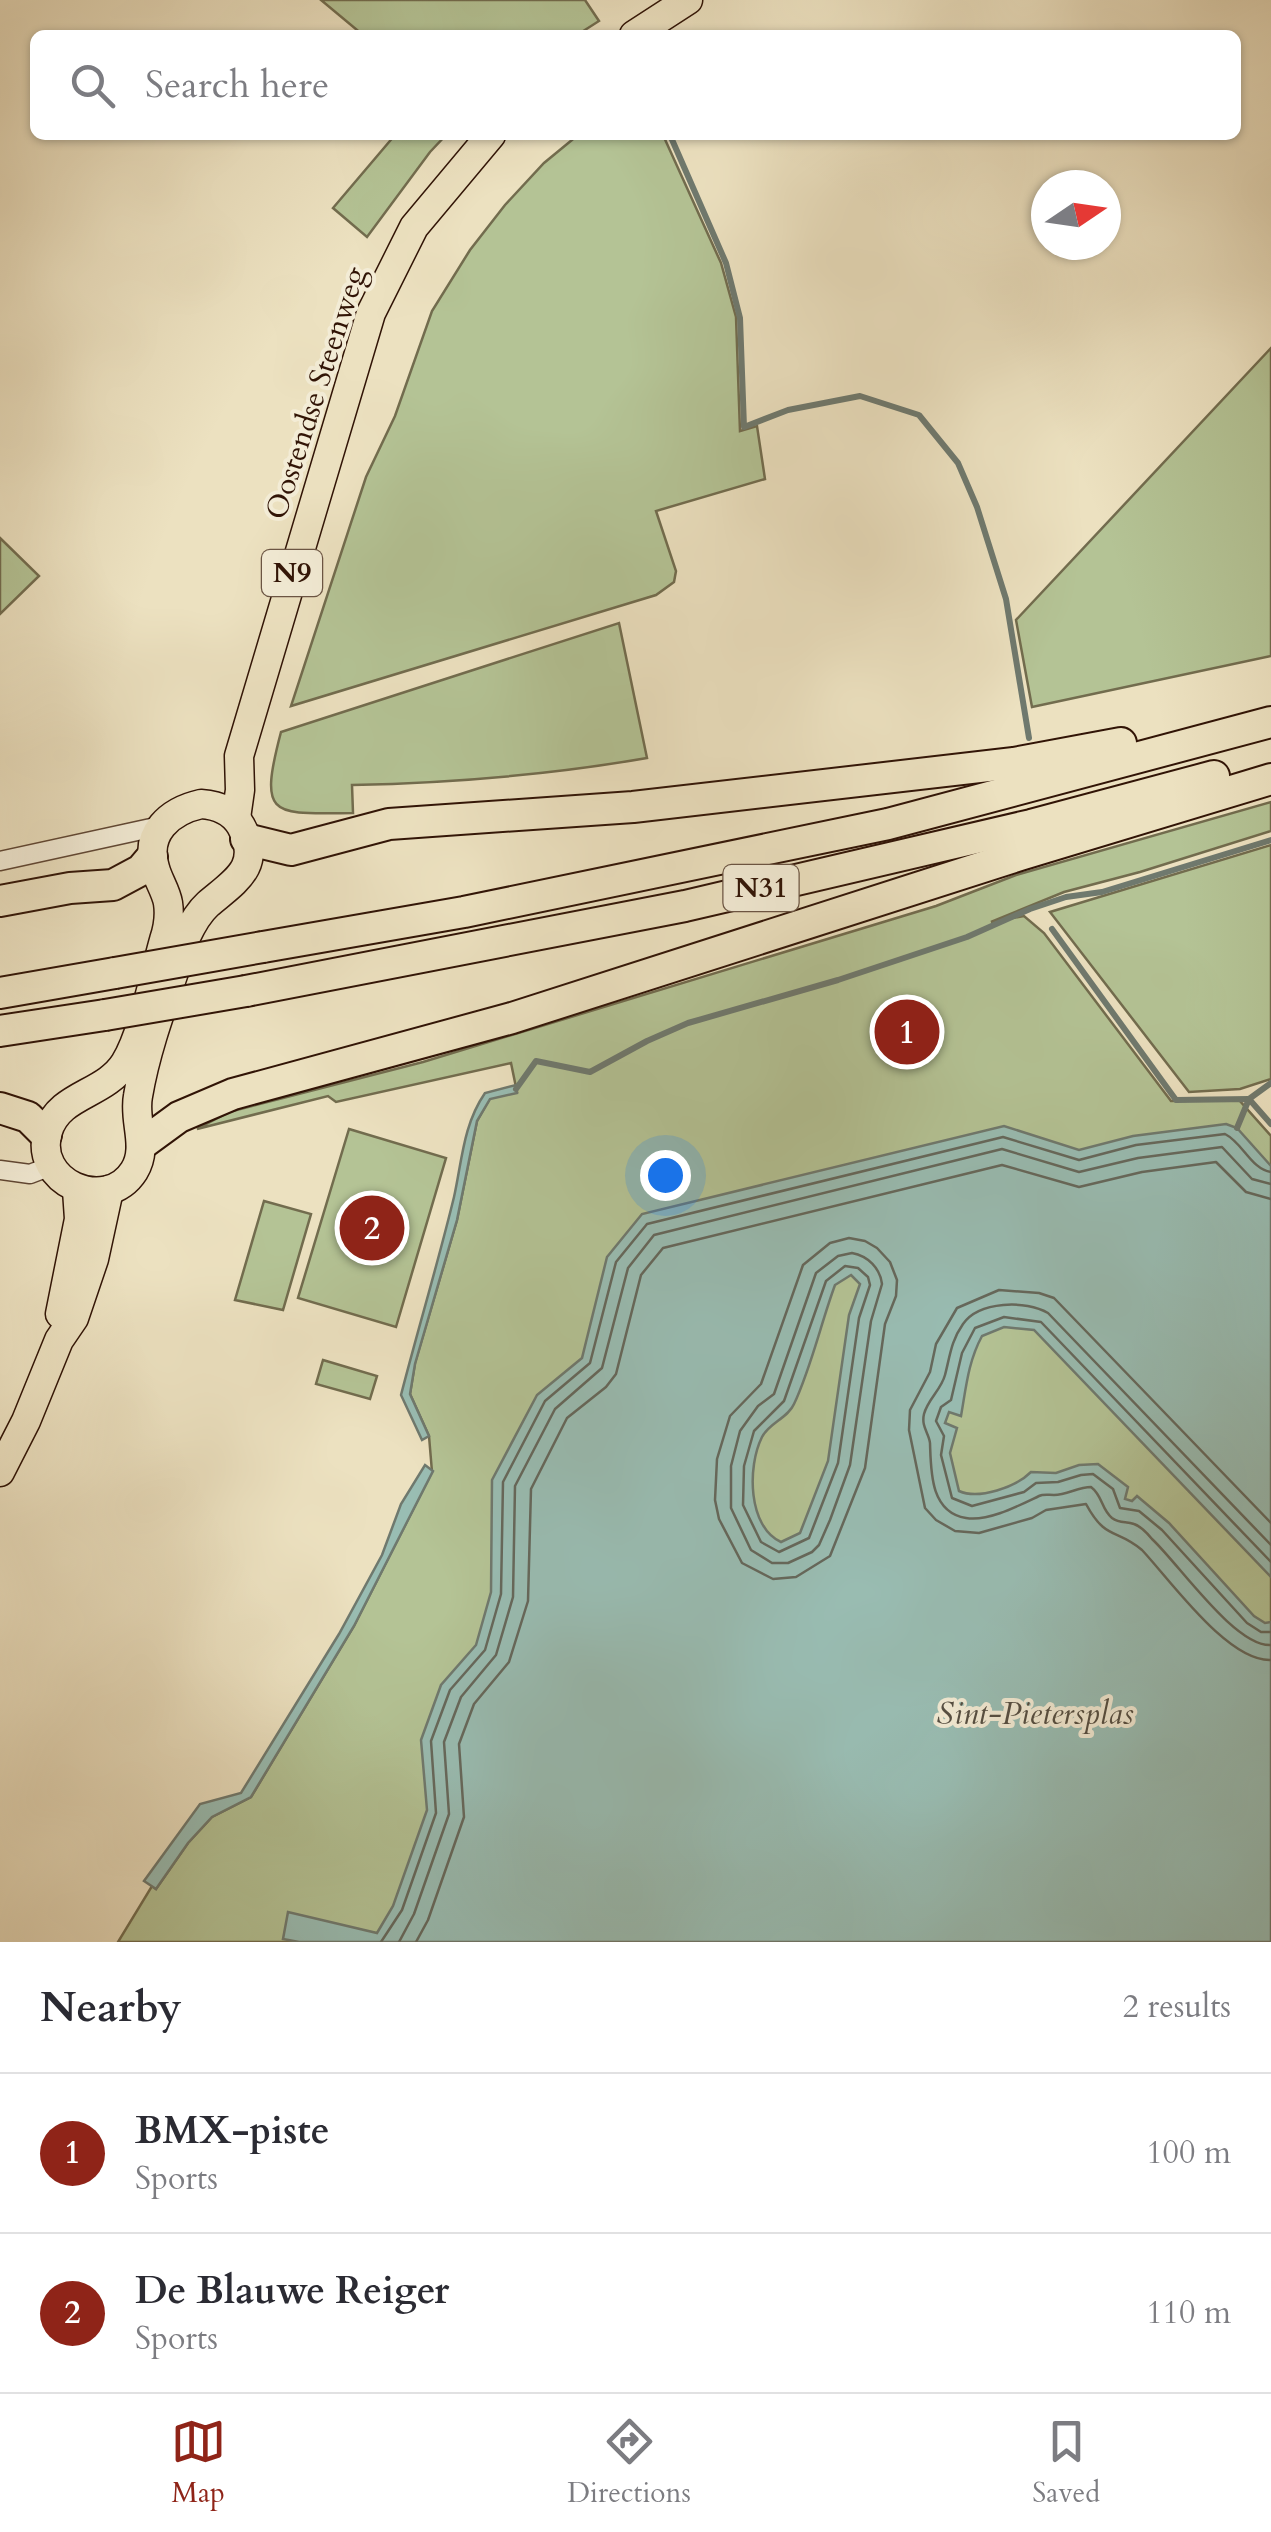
<!DOCTYPE html>
<style>
body{margin:0;font-family:Cardo,serif;background:#f7f7f7;color:#2b2b33}
.compass{position:absolute;left:1031px;top:170px;width:90px;height:90px;border-radius:50%;background:#fff;box-shadow:0 2px 8px #0004;rotate:77deg}
.you{position:absolute;left:665px;top:1175px;width:35px;height:35px;margin:-25px;border:8px solid #fff;border-radius:50%;background:#1a73e8;box-shadow:0 0 0 15px #1a73e833}
.badge{display:grid;place-items:center;width:65px;height:65px;border-radius:50%;background:#8f2418;color:#fff;font-size:32px;font-weight:700}
.pin{position:absolute;translate:-50% -50%;border:5px solid #fff;box-shadow:0 2px 10px #0006}
.list{margin:0;padding:0;list-style:none}
h2{display:flex;justify-content:space-between;align-items:center;height:130px;margin:0;padding:0 40px;font-size:42px}
h2 small{font-size:32px;font-weight:400;color:#7c7c81}
.list li{display:grid;grid-template-columns:65px 1fr auto;gap:30px;align-items:center;box-sizing:border-box;height:160px;padding:0 40px;border-top:2px solid #e1e1e2}
.list b{display:block;font-size:38px;white-space:nowrap}
.list p{margin:0;font-size:32px;white-space:nowrap;color:#7c7c81}
.list em{font-size:32px;font-style:normal;color:#7c7c81}
.icon{flex:none;width:55px;height:55px;fill:none;stroke:currentColor;stroke-width:2;stroke-linecap:round;stroke-linejoin:round}
.map{position:relative;flex:none;width:1271px;height:1942px;overflow:hidden}
.search{position:absolute;background:#fff;box-shadow:0 2px 8px #0004;left:30px;right:30px;top:30px;height:110px;display:flex;align-items:center;gap:25px;box-sizing:border-box;padding:0 35px;border-radius:15px;color:#7c7c81;font-size:38px}
.sheet{height:450px;background:#fff}
nav{display:flex;justify-content:space-around;align-items:center;box-sizing:border-box;height:140px;border-top:2px solid #e1e1e2;background:#fff;font-size:28px;color:#7c7c81}
nav a{display:grid;justify-items:center;gap:5px}
nav .on{color:#8f2418}
.map>svg:first-child{display:block}
.green{fill:#b4c395;stroke:#726c4e;stroke-width:2.5}
.water{fill:#99bdb3;stroke:#6f796e;stroke-width:2.5;fill-rule:evenodd}
.lines{fill:none;stroke-linecap:round;stroke-linejoin:round}
.shore{stroke:#65685c;stroke-width:2.5}
.stream{stroke:#6f796e;stroke-width:6}
.street-casing{stroke:#604734;stroke-width:21}
.primary-casing{stroke:#311406;stroke-width:31}
.highway-casing{stroke:#311406;stroke-width:34}
.street{stroke:#f3ecd6;stroke-width:18}
.primary{stroke:#ece1c0;stroke-width:28}
.highway{stroke:#ece1c0;stroke-width:30}
.highway-bridge-casing{stroke:#311406;stroke-width:34;stroke-linecap:butt}
.highway-bridge{stroke:#ece1c0;stroke-width:30}
.labels{text-anchor:middle;dominant-baseline:central;stroke-width:8;stroke-linejoin:round;paint-order:stroke}
.shield{fill:#f3ecd6;stroke:#6b5544;stroke-width:2.5}
.shield-label{font-size:28px;font-weight:bold;fill:#311406}
.street-label{font-size:30px;fill:#311406;stroke:#f3ecd6}
.water-label{font-size:32px;font-style:italic;fill:#554f43;stroke:#f3ecd6}
</style>
<div class="map">
<svg width="1271" height="1942" viewBox="0 0 1271 1942">
<rect width="100%" height="100%" fill="#ece1c0"/>
<filter id="stains"><feTurbulence type="fractalNoise" baseFrequency=".002" numOctaves="4"/><feColorMatrix values="0 0 0 0 .2 0 0 0 0 .09 0 0 0 0 .02 0 0 0 .5 -.17"/></filter>
<radialGradient id="worn" r=".72"><stop offset=".6" stop-color="#630" stop-opacity="0"/><stop offset="1" stop-color="#630" stop-opacity=".3"/></radialGradient>
<g class="green">
<path d="M321 0H585L599 21 577 35H363Z"/>
<path d="M395 135H446L430 152 367 237 333 208Z"/>
<path d="M578 135H663L721 263 736 317 740 431 757 426 765 479 656 511 676 571 674 582 656 595 291 706 366 477 395 416 432 311 470 250 505 205 544 163Z"/>
<path d="M1271 348V656L1032 707 1016 620Z"/>
<path d="M0 538 39 576 0 614Z"/>
<path d="M619 623 647 758C549 775 452 783 352 785L353 813C272 814 258 819 281 732Z"/>
<path d="M1271 802V831L1140 872 1064 892 991 922 1024 916 1044 933 1171 1101 1239 1100 1271 1136V1942H118L152 1886 156 1889 188 1843 212 1817 251 1797 354 1626 432 1472 429 1436 410 1394 415 1363 457 1220 477 1121 490 1098 517 1092 511 1063 336 1102 328 1096 197 1129 229 1112 423 1062 936 906 1016 875Z"/>
<path d="M1271 845V1079L1240 1089 1189 1092 1050 912Z"/>
<path d="M349 1129 446 1158 396 1327 298 1298Z"/>
<path d="M264 1201 311 1214 283 1310 235 1300Z"/>
<path d="M323 1360 377 1376 370 1399 316 1384Z"/>
</g>
<g class="water">
<path d="M516 1085 517 1093 490 1099 477 1121 457 1220 415 1364 410 1394 429 1436 422 1440 401 1395C418 1329 438 1263 454 1197 462 1161 463 1125 485 1093Z"/>
<path d="M1226 1124 1237 1128 1271 1166V1577L1034 1330 1004 1327 982 1336C968 1362 966 1388 961 1416L949 1412 945 1423 957 1428 950 1453 959 1491C979 1500 1016 1487 1031 1472L1056 1473 1079 1465 1098 1464 1128 1487 1125 1499 1132 1501 1137 1496 1169 1523 1254 1616 1265 1623 1271 1622V1942H299L283 1939 288 1912 377 1933 393 1906 427 1810 421 1740 441 1685 476 1645 491 1592 492 1480 537 1395 582 1358 607 1257 642 1214 1004 1126 1079 1150 1133 1136ZM851 1275 860 1284 849 1315 828 1461 800 1533 781 1542C748 1527 747 1467 762 1437 769 1423 788 1418 794 1404 811 1368 821 1323 835 1285Z"/>
<path d="M425 1465 433 1471 354 1626 251 1797 212 1817 188 1843 156 1889 144 1881 200 1804 241 1793 339 1634 382 1555 401 1504Z"/>
</g>
<g class="lines">
<g class="shore">
<path d="M849 1238 865 1241 877 1248 890 1262 897 1280 896 1296 885 1324 865 1468 830 1556 796 1577 773 1579 742 1563 719 1519 715 1500 717 1459 730 1416 761 1384 803 1265 830 1243Z"/>
<path d="M852 1253C868 1256 880 1268 882 1284L871 1321 850 1465 830 1520 819 1545 812 1552 788 1563H772L751 1550 731 1508V1466L740 1431 758 1406 774 1394 816 1273 838 1256Z"/>
<path d="M845 1266 858 1268 868 1277 870 1285 859 1318 838 1463 809 1538 779 1552 761 1542 743 1505 744 1466 754 1431 784 1401 826 1281Z"/>
<path d="M1271 1523 1054 1298 1039 1293 999 1290 957 1308 936 1344 930 1372 910 1410 909 1430 925 1508 936 1520 955 1531 979 1533 1032 1518 1046 1510 1086 1504C1106 1541 1116 1528 1142 1550 1171 1581 1228 1662 1271 1660"/>
<path d="M1271 1545 1048 1313C1026 1300 979 1301 963 1324 951 1341 950 1356 945 1375 941 1390 928 1399 924 1414 921 1427 929 1433 930 1443 931 1471 930 1512 966 1518 988 1522 1020 1505 1039 1496 1043 1494 1048 1495 1054 1495 1067 1495 1078 1487 1091 1487 1103 1496 1101 1509 1112 1518 1120 1524 1126 1521 1134 1524 1140 1526 1148 1534 1152 1539 1179 1564 1235 1647 1271 1645"/>
<path d="M1271 1562 1041 1322 1004 1317 975 1328 962 1353 951 1400 941 1407 936 1421 944 1436 941 1455 952 1498 972 1506 1024 1492 1036 1483 1058 1482 1081 1475 1093 1474 1113 1489 1120 1508 1139 1511 1162 1530 1247 1623 1261 1632H1271"/>
<path d="M381 1942 402 1910 436 1813 431 1741 450 1690 485 1650 501 1594 503 1482 545 1401 590 1363 616 1262 647 1224 1003 1137 1079 1160 1136 1145 1225 1134C1243 1143 1251 1169 1271 1172"/>
<path d="M399 1942 414 1914 449 1814 444 1742 461 1697 496 1655 513 1597 515 1486 555 1409 602 1368 628 1268 654 1235 1002 1149 1079 1172 1138 1158 1222 1147 1252 1179 1271 1184"/>
<path d="M416 1942 428 1920 464 1817 459 1744 474 1704 509 1662 528 1601 531 1489 567 1418 606 1387 616 1374 641 1275 663 1248 1002 1165 1079 1187 1142 1172 1216 1162 1246 1192 1271 1199"/>
</g>
<g class="stream">
<path d="M670 135 726 263 740 318 744 427 788 410 860 396 919 415 958 463 977 507 1006 599 1029 738"/>
<path d="M1052 929 1176 1100 1249 1099 1271 1124"/>
<path d="M516 1089 536 1061 590 1072 647 1041 688 1023 838 980 967 937 1030 909 1066 897 1102 892 1271 840"/>
<path d="M1237 1128 1249 1099 1271 1083"/>
</g>
<defs>
<g id="street">
<path d="M0 861 160 826"/>
<path d="M0 1170 30 1174 51 1166"/>
</g>
<g id="primary">
<path d="M634 35 688 0"/>
<path d="M201 804C217 805 232 810 241 826 263 866 235 881 208 904 198 913 192 924 186 937 169 989 147 1042 138 1096 133 1121 149 1147 134 1171 106 1215 32 1182 48 1131 59 1094 105 1095 125 1063 143 1034 154 975 164 940 168 928 170 916 168 903 166 891 158 880 155 868 144 833 170 811 201 804Z"/>
<path d="M236 818 240 790 239 756 371 313 414 227 491 135"/>
<path d="M60 1314 79 1219 77 1190"/>
<path d="M0 1472 26 1421 59 1340 74 1318 94 1259 109 1190"/>
</g>
<g id="highway">
<path d="M246 839 291 850 389 824 633 807 1014 763 1121 743"/>
<path d="M0 901 70 888 113 885 141 870 152 857"/>
<path d="M263 947 464 912 888 824 1271 722"/>
<path d="M246 991 685 906 1031 825 1214 776"/>
<path d="M0 993 115 973"/>
<path d="M0 1031 105 1015"/>
<path d="M0 1108 28 1117 46 1135"/>
<path d="M142 1144 179 1117 233 1094 512 1018 1020 855 1271 779"/>
</g>
</defs>
<use href="#street" class="street-casing"/>
<use href="#primary" class="primary-casing"/>
<use href="#highway" class="highway-casing"/>
<use href="#street" class="street"/>
<use href="#primary" class="primary"/>
<use href="#highway" class="highway"/>
<defs>
<g id="highway-bridge">
<path d="M115 973 263 947"/>
<path d="M105 1015 246 991"/>
</g>
</defs>
<use href="#highway-bridge" class="highway-bridge-casing"/>
<use href="#highway-bridge" class="highway-bridge"/>
</g>
<g class="labels">
<g class="shield">
<rect x="262" y="550" width="60" height="46" rx="8"/>
<rect x="723.5" y="865" width="75" height="46" rx="8"/>
</g>
<g class="shield-label">
<text x="292" y="573">N9</text>
<text x="761" y="888">N31</text>
</g>
<g class="street-label">
<text transform="translate(316 393) rotate(-72)">Oostendse Steenweg</text>
</g>
<g class="water-label">
<text x="1035" y="1714">Sint-Pietersplas</text>
</g>
</g>
<rect width="100%" height="100%" filter="url(#stains)"/>
<rect width="100%" height="100%" fill="url(#worn)"/>
</svg>
<svg class="compass" viewBox="-18 -18 36 36"><path d="M0-13l5 13h-10z" fill="#e53935"/><path d="M0 13l5-13h-10z" fill="#7c7c81"/></svg>
<div class="you"></div>
<div class="pin badge" style="left:907px;top:1032px">1</div>
<div class="pin badge" style="left:372px;top:1228px">2</div>
<div class="search"><svg class="icon" aria-label="search" viewBox="0 0 24 24"><circle cx="10" cy="10" r="6"/><path d="M15 15l6 6"/></svg>Search here</div>
</div>
<section class="sheet">
<h2>Nearby<small>2 results</small></h2>
<ul class="list">
<li><span class="badge">1</span><div><b>BMX-piste</b><p>Sports</p></div><em>100 m</em></li>
<li><span class="badge">2</span><div><b>De Blauwe Reiger</b><p>Sports</p></div><em>110 m</em></li>
</ul>
</section>
<nav>
<a class="on"><svg class="icon" aria-label="map" viewBox="0 0 24 24"><path d="M3 6l6-2 6 2 6-2v14l-6 2-6-2-6 2zM9 4v14M15 6v14"/></svg>Map</a>
<a><svg class="icon" aria-label="directions" viewBox="0 0 24 24"><path d="M12 3l9 9-9 9-9-9zM9 14v-3h6M13 9l2 2-2 2"/></svg>Directions</a>
<a><svg class="icon" aria-label="saved" viewBox="0 0 24 24"><path d="M7 4h10v16l-5-4-5 4z"/></svg>Saved</a>
</nav>
